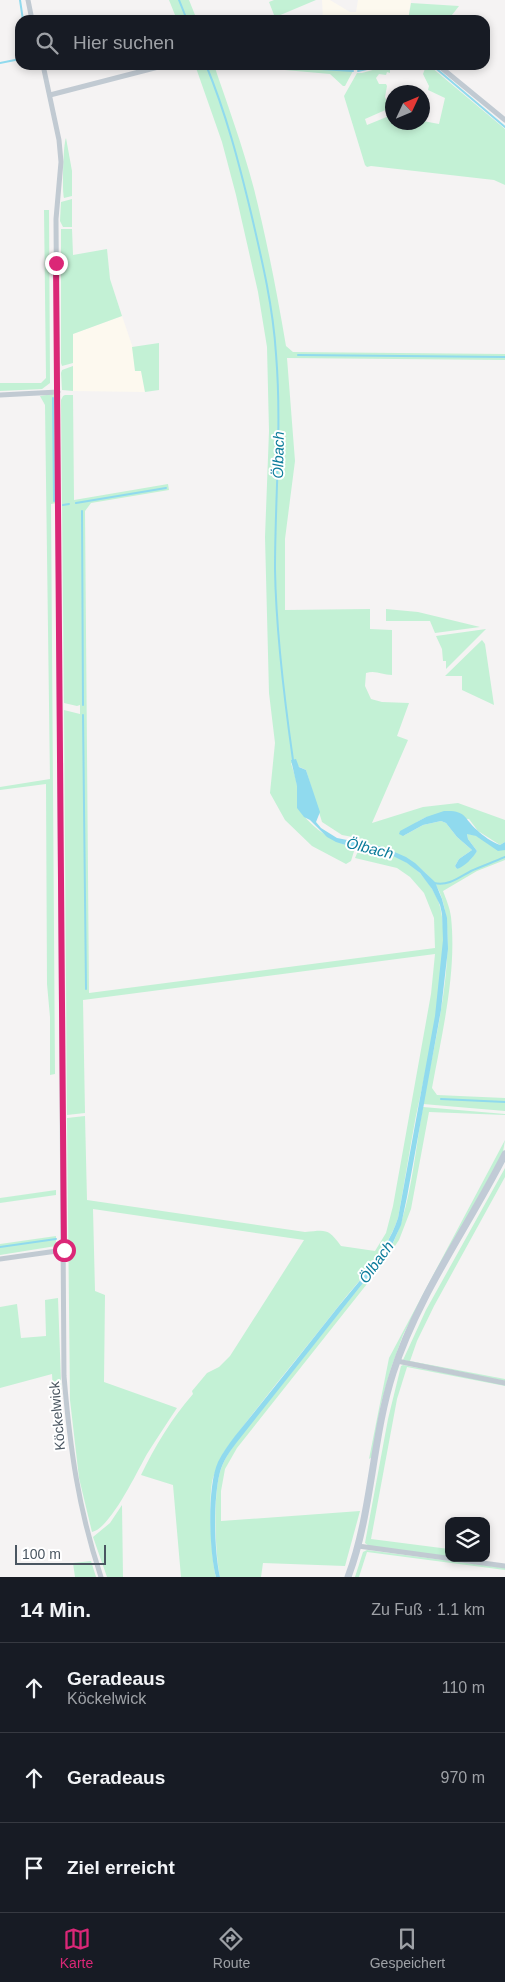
<!DOCTYPE html>
<html lang="de">
<meta charset="utf-8">
<style>
body{margin:0;font-family:Arial,sans-serif;background:#242831;color:#f1f3f6}
.controls{position:absolute;right:15px;bottom:15px;display:grid;overflow:hidden;border-radius:10px;box-shadow:0 2px 8px #0003}
.controls button{width:45px;height:45px;display:grid;place-items:center;padding:0;border:0;border-bottom:1px solid #363941;background:#171b24;color:#f1f3f6;font:25px sans-serif}
.compass{position:absolute;left:385px;top:85px;width:45px;height:45px;border-radius:50%;background:#171b24;box-shadow:0 2px 8px #0003;rotate:46deg}
.scale{position:absolute;left:15px;bottom:12px;width:91px;box-sizing:border-box;padding-left:5px;border:2px solid #4a5661;border-top:0;font-size:14px;line-height:18px;white-space:nowrap;color:#4a5661;-webkit-text-stroke:4px #fff;paint-order:stroke}
.stop{position:absolute;width:15px;height:15px;margin:-11px;border:4px solid #db2777;border-radius:50%;background:#fff}
.stop.end{background:#db2777;border-color:#fff;box-shadow:0 1px 5px #0008}
.list{margin:0;padding:0;list-style:none}
h2{display:flex;justify-content:space-between;align-items:center;height:65px;margin:0;padding:0 20px;font-size:21px}
h2 small{font-size:16px;font-weight:400;color:#9ea1a6}
.list li{display:grid;grid-template-columns:32px 1fr auto;gap:15px;align-items:center;box-sizing:border-box;height:90px;padding:0 20px;border-top:1px solid #363941}
.list b{display:block;font-size:19px;white-space:nowrap}
.list p{margin:0;font-size:16px;white-space:nowrap;color:#9ea1a6}
.list em{font-size:16px;font-style:normal;color:#9ea1a6}
.icon{flex:none;width:28px;height:28px;fill:none;stroke:currentColor;stroke-width:2;stroke-linecap:round;stroke-linejoin:round}
.map{position:relative;flex:none;width:505px;height:1577px;overflow:hidden}
.search{position:absolute;background:#171b24;box-shadow:0 2px 8px #0003;left:15px;right:15px;top:15px;height:55px;display:flex;align-items:center;gap:12px;box-sizing:border-box;padding:0 18px;border-radius:15px;color:#9ea1a6;font-size:19px}
.sheet{height:335px;background:#171b24}
nav{display:flex;justify-content:space-around;align-items:center;box-sizing:border-box;height:70px;border-top:1px solid #363941;background:#171b24;font-size:14px;color:#9ea1a6}
nav a{display:grid;justify-items:center;gap:2px}
nav .on{color:#db2777}
.map>svg:first-child{display:block}
.commercial{fill:#fdf9ef}
.green{fill:#c3f1d5}
.water{fill:#90daee}
.lines{fill:none;stroke-linecap:round;stroke-linejoin:round}
.stream{stroke:#90daee;stroke-width:2}
.street{stroke:#c1cad2;stroke-width:5}
.secondary{stroke:#c1cbd6;stroke-width:7}
.route{stroke:#db2777;stroke-width:6}
.labels{text-anchor:middle;dominant-baseline:central;stroke-width:4;stroke-linejoin:round;paint-order:stroke}
.street-label{font-size:14px;fill:#4a5661;stroke:#fff}
.water-label{font-size:15px;font-style:italic;fill:#0c7c9b;stroke:#fff}
</style>
<div class="map">
<svg width="505" height="1577" viewBox="0 0 505 1577">
<rect width="100%" height="100%" fill="#f5f3f3"/>
<g class="commercial">
<path d="M322 0H330L350 12H356L358 0H411L408 20H323Z"/>
<path d="M122 316 134 351 135 371 141 370 145 392 73 391V334Z"/>
</g>
<g class="green">
<path d="M169 0H189L197 20H177Z"/>
<path d="M274 0H316L278 16 279 20H276L269 2Z"/>
<path d="M411 3 459 6 448 20H408Z"/>
<path d="M195 65H214C228 106 243 147 254 189 267 241 277 293 286 346L293 352 505 354V360L287 358 295 461 285 539V610L370 609V629L392 630V675C382 675 376 670 366 673L365 686 371 699 382 702 409 703 397 736 408 740 372 823 423 807 458 803 505 820V842L500 845 478 831 469 819 426 817 417 822 403 836 423 825 441 821 446 823 457 837 472 850 459 859 455 866 457 869 470 860 477 851 468 839 467 834C482 833 490 851 505 850V860L477 871 443 891C446 899 450 908 451 917 457 973 442 1033 432 1088L437 1095 505 1098V1111L423 1104C432 1051 467 924 433 881 414 858 389 849 361 843L363 839 342 835 322 822 306 770 291 763C293 770 296 778 297 785 298 792 296 799 298 805 305 825 335 843 355 848L351 861 346 864 312 846 285 820 270 793 275 743 269 693 265 537 269 431 267 347 258 292 236 195 222 142Z"/>
<path d="M254 65H311L348 68 353 71 345 86H343L330 74 252 67Z"/>
<path d="M390 65V73L387 72 386 75 379 74 376 78 379 84H386L387 86 385 97 390 108 365 119 367 125 389 116 393 124 397 123 422 122 423 121 439 124 445 98 428 90 429 86 423 74 426 66 431 67 505 129V185L494 180 371 166 367 167 365 165 344 96 357 73H362Z"/>
<path d="M66 138 72 171V196L64 198C62 194 63 144 66 138Z"/>
<path d="M72 199V227H63L60 221 61 202Z"/>
<path d="M44 210H49L50 383 42 389 0 391V383H41L46 378Z"/>
<path d="M61 229H72L73 255 107 249 110 279 122 316 73 334V363L62 366 61 363Z"/>
<path d="M159 343V390L145 392 141 371H135L132 347Z"/>
<path d="M73 366V391L62 390 61 373 62 370Z"/>
<path d="M53 394 55 395 57 503 51 504 55 1074 50 1075V1017L47 984 46 784 0 790V787L50 779 45 405 40 396Z"/>
<path d="M65 395H73L74 500 168 484 169 490 91 503 85 511 89 993 435 948 434 918 424 893 410 877 397 868 355 858 359 849C369 851 382 852 392 855 411 861 427 878 436 896 458 937 425 1072 415 1121 409 1153 404 1186 398 1218 387 1251 362 1277 341 1303 302 1353 261 1401 224 1452 220 1461 216 1469 213 1478 208 1495 211 1559 216 1577H181L173 1485 141 1475C155 1446 172 1418 193 1394L192 1391 207 1373 219 1367 230 1356 304 1240 93 1209 95 1291 105 1295 104 1382 177 1408C167 1423 157 1438 147 1454 138 1470 110 1529 92 1532L79 1478 70 1400 67 1118 85 1116 87 1200 305 1232C326 1230 328 1228 341 1246L375 1251 386 1233 393 1206 431 994 435 954 83 1000 85 1113 67 1115 64 710 80 714V705L77 706 64 703 61 400 63 396Z"/>
<path d="M386 609 418 612 480 627 435 633 430 621H386Z"/>
<path d="M486 629 446 669V661H443L442 649 436 636Z"/>
<path d="M482 640 485 644 494 705 462 690V676H445Z"/>
<path d="M423 1107 505 1114V1115L429 1112 411 1209 399 1240 382 1265 237 1448 225 1469 221 1491V1521L360 1511 345 1566 263 1563 261 1577H220C215 1553 213 1496 220 1472 223 1461 230 1451 236 1442L390 1249C411 1211 415 1150 423 1107Z"/>
<path d="M505 1140 503 1152 403 1335 390 1371 381 1404 372 1457 369 1459 389 1358Z"/>
<path d="M505 1168V1177L434 1306 417 1341 410 1361 505 1379V1381L403 1360 426 1310Z"/>
<path d="M56 1190V1195L0 1203V1198Z"/>
<path d="M56 1236V1246L0 1255V1244Z"/>
<path d="M58 1298 62 1409 54 1408 52 1374 0 1388V1307L17 1304 21 1338 46 1336 45 1300Z"/>
<path d="M403 1365 505 1384V1386L407 1367 397 1399 371 1539 449 1549V1557L369 1546 365 1543 388 1419 401 1366Z"/>
<path d="M122 1505 123 1577H107L93 1537 110 1523Z"/>
<path d="M367 1550 505 1568V1570L367 1552 359 1577H355L363 1552Z"/>
<path d="M91 1561 96 1577H75L73 1563Z"/>
</g>
<g class="water">
<path d="M296 759 299 767 306 770 320 812 316 822 321 828 337 838 383 847 406 857 415 863 435 882 442 899 447 918 448 949 441 1010 407 1197 401 1225 390 1249 237 1442C230 1451 223 1461 220 1472 213 1498 214 1551 220 1577H216C209 1551 207 1486 218 1462 223 1452 229 1444 235 1436 270 1393 304 1350 338 1307 360 1280 387 1252 398 1218L435 1016 443 940 442 914 440 905 432 889 420 873 407 863 391 855 355 848 336 842 327 837 310 820 304 817 297 808V786L291 760Z"/>
<path d="M444 811C467 810 463 818 477 830 483 836 492 842 500 845L505 842V850L498 851 476 836 467 834 468 839 477 851C473 858 464 867 457 869L455 866 459 859 472 850 457 837 446 823 441 821 423 825 403 836 399 834 400 831 426 817Z"/>
</g>
<g class="lines">
<g class="stream">
<path d="M20 0 23 20"/>
<path d="M179 0 187 20"/>
<path d="M0 63 20 59"/>
<path d="M206 65C226 113 239 163 251 213 262 260 273 306 276 354 282 426 275 497 275 569 276 633 284 697 293 760"/>
<path d="M256 65 353 71"/>
<path d="M432 65 505 127"/>
<path d="M208 68 228 65"/>
<path d="M358 71 380 66"/>
<path d="M298 355 505 357"/>
<path d="M53 398 54 501"/>
<path d="M76 503 166 488"/>
<path d="M63 505 69 504"/>
<path d="M82 511 83 705"/>
<path d="M83 715 86 989"/>
<path d="M434 883C449 886 458 878 471 871 482 866 494 862 505 857"/>
<path d="M441 1099 505 1102"/>
<path d="M0 1247 56 1239"/>
</g>
<g class="street">
<path d="M28 0 32 20"/>
<path d="M43 65 59 140 61 162 56 219 64 1376C70 1448 78 1508 101 1577"/>
<path d="M349 65H364"/>
<path d="M438 65 505 120"/>
<path d="M50 95 166 65"/>
<path d="M0 395 58 392"/>
<path d="M0 1259 64 1250"/>
<path d="M397 1361 505 1383"/>
<path d="M358 1546 505 1566"/>
</g>
<path class="secondary" d="M348 1577C372 1514 372 1438 393 1373 418 1295 468 1227 505 1154"/>
</g>
<g class="lines">
<path class="route" d="M56 263 64 1250"/>
</g>
<g class="labels">
<g class="street-label">
<text transform="translate(57 1416) rotate(-95)">Köckelwick</text>
</g>
<g class="water-label">
<text transform="translate(278 455) rotate(-89)">Ölbach</text>
<text transform="translate(370 848) rotate(14)">Ölbach</text>
<text transform="translate(376 1262) rotate(-54)">Ölbach</text>
</g>
</g>
</svg>
<div class="controls">
<button><svg class="icon" aria-label="layers" viewBox="0 0 24 24"><path d="M12 4l9 5-9 5-9-5zM3 14l9 5 9-5"/></svg></button>
</div>
<svg class="compass" viewBox="-18 -18 36 36"><path d="M0-13l5 13h-10z" fill="#e53935"/><path d="M0 13l5-13h-10z" fill="#9ea1a6"/></svg>
<div class="scale">100 m</div>
<div class="stop" style="left:64px;top:1250px"></div>
<div class="stop end" style="left:56px;top:263px"></div>
<div class="search"><svg class="icon" aria-label="search" viewBox="0 0 24 24"><circle cx="10" cy="10" r="6"/><path d="M15 15l6 6"/></svg>Hier suchen</div>
</div>
<section class="sheet">
<h2>14 Min.<small>Zu Fuß · 1.1 km</small></h2>
<ul class="list">
<li><svg class="icon" aria-label="ahead" viewBox="0 0 24 24"><path d="M12 20V5M6 11l6-6 6 6"/></svg><div><b>Geradeaus</b><p>Köckelwick</p></div><em>110 m</em></li>
<li><svg class="icon" aria-label="ahead" viewBox="0 0 24 24"><path d="M12 20V5M6 11l6-6 6 6"/></svg><div><b>Geradeaus</b></div><em>970 m</em></li>
<li><svg class="icon" aria-label="arrive" viewBox="0 0 24 24"><path d="M6 21V4h12l-3 4 3 4H6"/></svg><div><b>Ziel erreicht</b></div></li>
</ul>
</section>
<nav>
<a class="on"><svg class="icon" aria-label="map" viewBox="0 0 24 24"><path d="M3 6l6-2 6 2 6-2v14l-6 2-6-2-6 2zM9 4v14M15 6v14"/></svg>Karte</a>
<a><svg class="icon" aria-label="directions" viewBox="0 0 24 24"><path d="M12 3l9 9-9 9-9-9zM9 14v-3h6M13 9l2 2-2 2"/></svg>Route</a>
<a><svg class="icon" aria-label="saved" viewBox="0 0 24 24"><path d="M7 4h10v16l-5-4-5 4z"/></svg>Gespeichert</a>
</nav>
